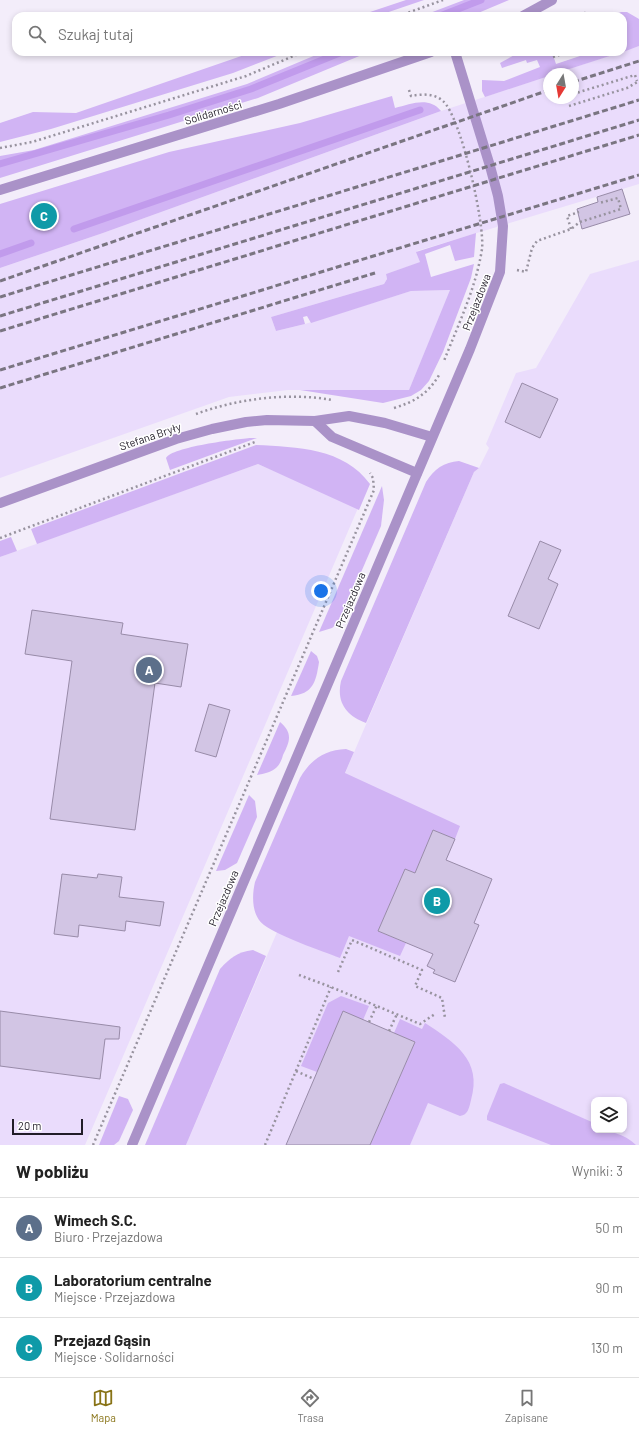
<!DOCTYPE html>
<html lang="pl">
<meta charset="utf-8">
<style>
body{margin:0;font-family:Barlow,sans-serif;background:#f2f2f2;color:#222}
.controls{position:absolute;right:12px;bottom:12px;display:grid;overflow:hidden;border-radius:8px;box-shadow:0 2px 6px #0003}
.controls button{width:36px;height:36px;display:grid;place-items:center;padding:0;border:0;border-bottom:1px solid #e0e0e0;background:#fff;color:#222;font:20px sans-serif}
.compass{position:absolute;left:543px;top:68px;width:36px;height:36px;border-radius:50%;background:#fff;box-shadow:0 2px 6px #0003;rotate:191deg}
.scale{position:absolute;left:12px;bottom:10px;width:71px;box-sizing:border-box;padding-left:4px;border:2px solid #211c28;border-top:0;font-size:11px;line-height:14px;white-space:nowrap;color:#211c28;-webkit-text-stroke:3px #fff;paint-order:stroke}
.you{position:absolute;left:321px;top:591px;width:14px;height:14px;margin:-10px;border:3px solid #fff;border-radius:50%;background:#1a73e8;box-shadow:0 0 0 6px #1a73e833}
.badge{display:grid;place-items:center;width:26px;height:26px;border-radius:50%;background:#887316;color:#fff;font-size:13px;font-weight:700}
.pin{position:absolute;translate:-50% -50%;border:2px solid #fff;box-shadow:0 1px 4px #0006}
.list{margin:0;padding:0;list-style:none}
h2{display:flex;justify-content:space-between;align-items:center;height:52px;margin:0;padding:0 16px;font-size:17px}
h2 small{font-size:13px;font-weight:400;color:#767676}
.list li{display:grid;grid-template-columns:26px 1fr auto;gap:12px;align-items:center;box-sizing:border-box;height:60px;padding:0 16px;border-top:1px solid #e0e0e0}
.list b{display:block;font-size:15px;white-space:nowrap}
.list p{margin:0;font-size:13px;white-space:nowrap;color:#767676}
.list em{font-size:13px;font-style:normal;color:#767676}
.icon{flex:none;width:22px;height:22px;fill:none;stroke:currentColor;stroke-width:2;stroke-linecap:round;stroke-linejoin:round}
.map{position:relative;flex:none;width:639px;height:1145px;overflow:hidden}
.search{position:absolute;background:#fff;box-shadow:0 2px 6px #0003;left:12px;right:12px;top:12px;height:44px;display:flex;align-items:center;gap:10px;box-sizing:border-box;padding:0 14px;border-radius:12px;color:#767676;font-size:15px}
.sheet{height:232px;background:#fff}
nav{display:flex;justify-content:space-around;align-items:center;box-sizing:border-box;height:56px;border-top:1px solid #e0e0e0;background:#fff;font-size:11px;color:#767676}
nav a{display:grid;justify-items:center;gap:2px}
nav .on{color:#887316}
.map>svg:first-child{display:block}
.built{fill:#eadcfc;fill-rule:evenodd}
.green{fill:#d1b4f4}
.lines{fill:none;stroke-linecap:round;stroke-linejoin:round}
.stream{stroke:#c19bec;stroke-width:7}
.building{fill:#d2c5e4;stroke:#988ba8}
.path{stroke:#98939f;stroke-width:2.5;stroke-dasharray:2 3;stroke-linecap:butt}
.minor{stroke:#aa92c8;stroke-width:10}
.rail{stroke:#7a7581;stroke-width:3;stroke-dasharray:6 3;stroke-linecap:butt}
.labels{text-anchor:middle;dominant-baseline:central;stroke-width:3;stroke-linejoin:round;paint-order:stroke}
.street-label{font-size:11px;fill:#211c28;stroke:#fff}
</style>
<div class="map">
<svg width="639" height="1145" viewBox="0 0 639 1145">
<rect width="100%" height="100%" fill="#f3edfa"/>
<g class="built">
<path d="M639 46V184L417 251 421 262 386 274 387 279 384 284 271 317 276 331 305 324 411 291 451 290 409 390H288L229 397 0 478V268L103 233 441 111 549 76V98H573V74H554Z"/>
<path d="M639 260V1145H186L474 472 479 468 489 448 486 444 516 373 536 368 590 274ZM594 1100H624V1130H594Z"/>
<path d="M258 464 358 508 85 1145H0V557Z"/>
</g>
<g class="green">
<path d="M406 0H424L377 16H358Z"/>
<path d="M464 0H509L471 16H422Z"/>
<path d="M621 12H627L639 19V46L623 52V16H613Z"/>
<path d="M253 52H287L233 73 51 129 0 142V123L33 112 76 113Z"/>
<path d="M323 52H369L258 98 0 178V156L34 150 247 84Z"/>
<path d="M520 52H552L556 64 592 52H622L554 74H549V76L485 97 482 91V80L504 81 540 67 537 60 527 63 526 60 502 68 500 63Z"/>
<path d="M392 96 395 108C411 104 429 96 441 111L103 233 0 268V204L169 152 300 123Z"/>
<path d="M476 233 474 257 455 261 450 245 425 254 431 277 474 264 471 278 443 352 429 381 421 390 411 396 383 403 300 390H409L450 290 411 291 311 323 307 316 303 317 305 324 276 331 271 317 384 284 387 279 386 274 420 262 416 252Z"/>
<path d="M251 438H257L170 470 166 458C171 447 237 439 251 438Z"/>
<path d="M256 445C297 447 344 448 370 484L359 510 258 464 37 544 31 529Z"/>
<path d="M459 461 479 468 474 472 366 723C347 716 336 703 341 681L426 482C434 469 444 462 459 461Z"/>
<path d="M382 486 384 500 381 526 340 621 332 628 319 632Z"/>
<path d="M11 537 17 551 0 557V541Z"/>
<path d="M311 651 317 656 319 662C316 682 313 694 291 696Z"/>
<path d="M280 722C293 733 290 741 283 755 282 759 280 764 277 767 272 772 264 774 257 775Z"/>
<path d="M346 749 354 752 345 773 460 826 455 839 433 830 415 873 405 869 378 931 406 943 400 956 349 936 340 958C320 950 280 937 264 925 251 915 252 895 255 882L300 778C311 759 325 750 346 749Z"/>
<path d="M249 795 255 801 257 817 237 863 225 870 216 871Z"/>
<path d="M253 950 266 956 186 1145H145L220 969C230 958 237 952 253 950Z"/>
<path d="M341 996 369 1006 363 1020 343 1011 317 1072 301 1066 328 1003Z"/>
<path d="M400 1019 422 1029 425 1023C454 1042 483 1060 471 1100 469 1108 468 1115 460 1116L428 1103 410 1145H370L415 1042 394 1033Z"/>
<path d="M504 1083 594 1123V1130C609 1130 625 1134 636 1145H551L487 1120V1116L500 1084Z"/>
<path d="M119 1096 128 1099 133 1110 119 1141 114 1145H99Z"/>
</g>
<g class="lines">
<g class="stream">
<path d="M440 16 481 0"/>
<path d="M0 164 169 115 251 89 342 52"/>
<path d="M74 229 420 110"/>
<path d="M0 254 31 243"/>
</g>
</g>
<g class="building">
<path d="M622 189 630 214 582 229 577 209 598 202 597 197Z"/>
<path d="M522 383 558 399 540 438 505 422Z"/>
<path d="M540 541 561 550 548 579 558 584 539 629 508 616Z"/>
<path d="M32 610 123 623 121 634 188 644 181 687 155 683 135 830 50 819 72 661 25 654Z"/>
<path d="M209 704 230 710 216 757 195 751Z"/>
<path d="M433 830 455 839 446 860 492 879 474 923 479 925 455 982 433 973 435 970 427 966 433 954 378 931 405 869 415 873Z"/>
<path d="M62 874 97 878 98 874 122 877 119 897 164 902 160 926 126 921 125 931 79 925 78 937 54 934Z"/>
<path d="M0 1011 120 1027 119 1039H105L100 1079 0 1066Z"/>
<path d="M343 1011 415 1042 370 1145H286Z"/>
</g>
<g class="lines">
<g class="path">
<path d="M584 12 586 16"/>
<path d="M399 16 443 0"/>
<path d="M553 57 569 52"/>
<path d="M409 90 411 96C421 94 434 93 443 101 461 117 485 224 482 249 476 288 458 325 444 361"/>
<path d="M573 94 635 75 637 81"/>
<path d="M569 106 627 88 639 81"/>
<path d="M0 148 32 142 246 76 303 52"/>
<path d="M571 229 567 216 579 212"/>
<path d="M517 270 526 272 532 248 537 241 571 229 580 222 621 209 618 198 599 203"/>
<path d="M394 408C414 402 428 394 439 375"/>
<path d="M196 414C236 399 289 392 332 400"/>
<path d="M0 538 255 442"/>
<path d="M338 972 352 940 422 970 415 986 442 998 445 1018"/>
<path d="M299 975 331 987 420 1024 435 1014"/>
<path d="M369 1022 377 1005"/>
<path d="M389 1031 397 1014"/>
<path d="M296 1071 314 1079"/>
<path d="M93 1145 374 490 373 478 370 473"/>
<path d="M265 1145 331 987"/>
</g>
<g class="minor">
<path d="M523 16 552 0"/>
<path d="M0 190 279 104 431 52"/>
<path d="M315 421 332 437 417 473"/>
<path d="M0 503 176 439 212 429 246 422 267 420 315 421 349 416 385 423 432 437"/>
<path d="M132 1145 470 349 500 272 503 226 498 196 490 166 455 52"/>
</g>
<g class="rail">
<path d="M573 82 639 61"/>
<path d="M0 281 549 90"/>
<path d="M0 297 639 100"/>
<path d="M0 316 639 120"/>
<path d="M0 331 639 135"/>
<path d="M0 370 639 175"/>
<path d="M0 388 375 273"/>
</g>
</g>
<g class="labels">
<g class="street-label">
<text transform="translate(213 112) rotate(-17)">Solidarności</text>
<text transform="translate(476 302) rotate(-69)">Przejazdowa</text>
<text transform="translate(150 436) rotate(-19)">Stefana Bryły</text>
<text transform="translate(350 600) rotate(-67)">Przejazdowa</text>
<text transform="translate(223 898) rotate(-67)">Przejazdowa</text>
</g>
</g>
</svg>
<div class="controls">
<button><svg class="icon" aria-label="layers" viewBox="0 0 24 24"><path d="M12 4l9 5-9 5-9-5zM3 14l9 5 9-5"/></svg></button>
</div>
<svg class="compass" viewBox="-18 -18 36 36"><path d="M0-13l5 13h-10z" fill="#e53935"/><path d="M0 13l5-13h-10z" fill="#767676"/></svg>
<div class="scale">20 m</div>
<div class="you"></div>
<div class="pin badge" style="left:149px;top:670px;background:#5c6f8a">A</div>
<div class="pin badge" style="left:437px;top:901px;background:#0f9aa8">B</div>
<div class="pin badge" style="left:44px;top:216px;background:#0f9aa8">C</div>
<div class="search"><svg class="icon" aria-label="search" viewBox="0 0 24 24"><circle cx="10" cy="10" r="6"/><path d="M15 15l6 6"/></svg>Szukaj tutaj</div>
</div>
<section class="sheet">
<h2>W pobliżu<small>Wyniki: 3</small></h2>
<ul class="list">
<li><span class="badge" style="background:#5c6f8a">A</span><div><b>Wimech S.C.</b><p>Biuro · Przejazdowa</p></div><em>50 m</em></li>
<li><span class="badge" style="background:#0f9aa8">B</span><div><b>Laboratorium centralne</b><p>Miejsce · Przejazdowa</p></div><em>90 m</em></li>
<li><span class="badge" style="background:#0f9aa8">C</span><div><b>Przejazd Gąsin</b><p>Miejsce · Solidarności</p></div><em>130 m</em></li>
</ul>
</section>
<nav>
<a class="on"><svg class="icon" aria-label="map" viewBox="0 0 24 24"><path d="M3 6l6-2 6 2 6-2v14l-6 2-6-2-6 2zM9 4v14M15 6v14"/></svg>Mapa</a>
<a><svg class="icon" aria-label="directions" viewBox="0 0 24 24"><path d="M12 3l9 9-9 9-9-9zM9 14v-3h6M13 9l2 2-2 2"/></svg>Trasa</a>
<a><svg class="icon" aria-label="saved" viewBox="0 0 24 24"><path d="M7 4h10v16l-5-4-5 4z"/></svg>Zapisane</a>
</nav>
